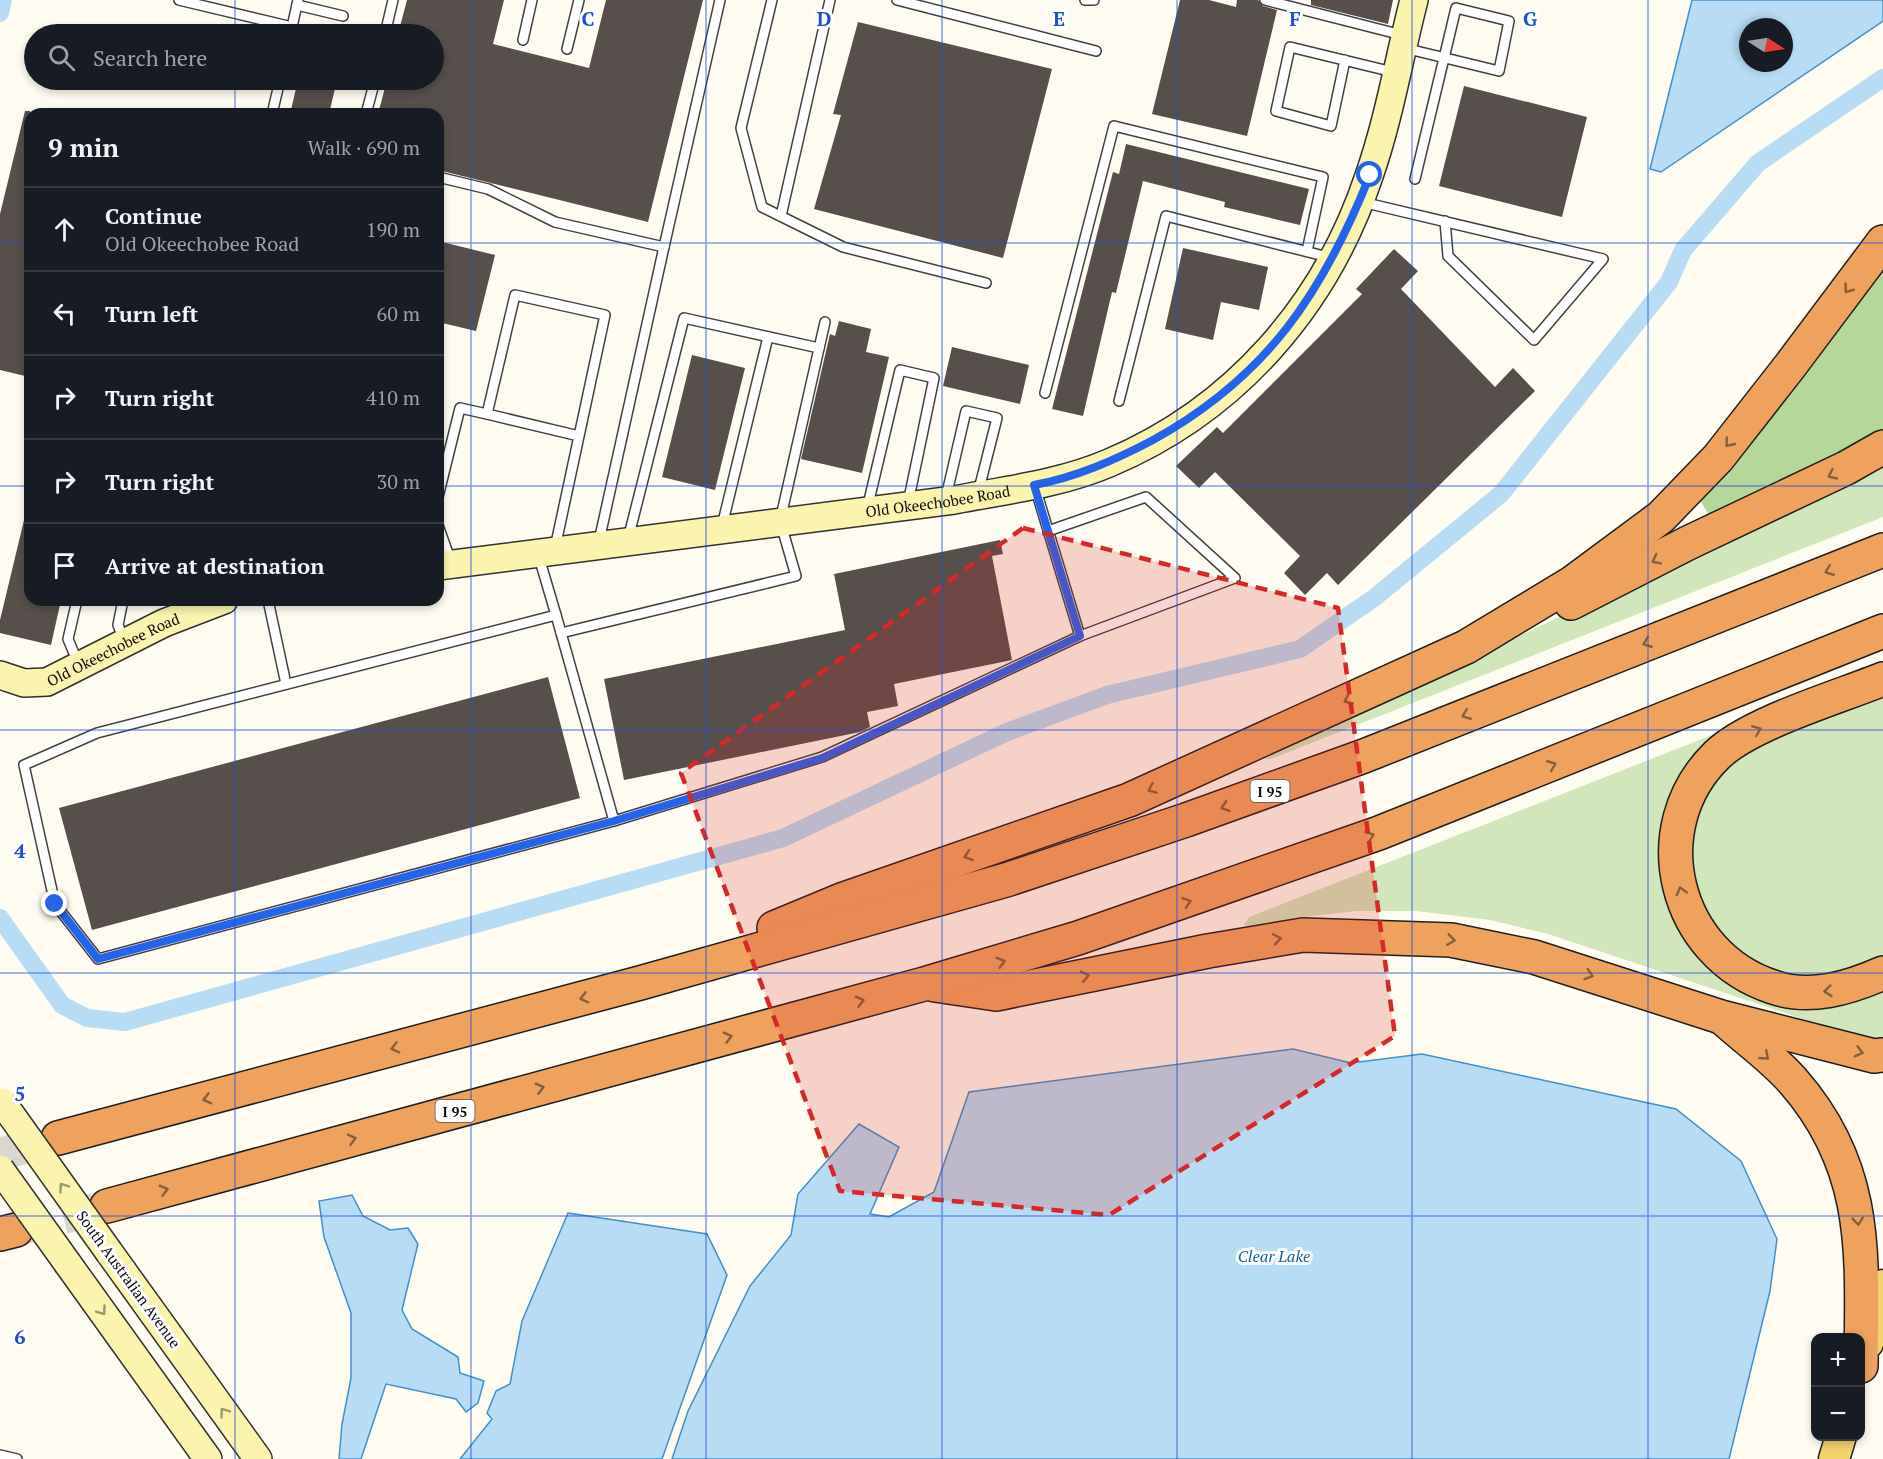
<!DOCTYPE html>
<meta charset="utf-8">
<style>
body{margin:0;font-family:"PT Serif",serif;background:#20242c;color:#f1f3f6}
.controls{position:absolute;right:18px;bottom:18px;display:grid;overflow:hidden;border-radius:12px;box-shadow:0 3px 9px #0003}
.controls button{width:54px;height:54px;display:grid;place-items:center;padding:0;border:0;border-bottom:2px solid #363941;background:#171b24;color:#f1f3f6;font:30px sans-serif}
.compass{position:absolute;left:1739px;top:18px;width:54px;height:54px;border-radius:50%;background:#171b24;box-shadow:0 3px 9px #0003;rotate:102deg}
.stop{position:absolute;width:18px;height:18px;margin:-14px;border:4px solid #2563eb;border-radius:50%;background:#fff}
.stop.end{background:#2563eb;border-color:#fff;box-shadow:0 2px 6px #0008}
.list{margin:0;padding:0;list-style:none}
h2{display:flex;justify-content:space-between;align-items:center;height:78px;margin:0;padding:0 24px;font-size:26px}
h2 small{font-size:20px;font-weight:400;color:#9ea1a6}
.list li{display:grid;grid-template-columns:39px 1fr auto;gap:18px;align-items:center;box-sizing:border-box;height:84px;padding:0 24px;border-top:2px solid #363941}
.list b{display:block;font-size:22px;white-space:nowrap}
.list p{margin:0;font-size:20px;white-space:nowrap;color:#9ea1a6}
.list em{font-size:20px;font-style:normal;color:#9ea1a6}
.icon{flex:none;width:33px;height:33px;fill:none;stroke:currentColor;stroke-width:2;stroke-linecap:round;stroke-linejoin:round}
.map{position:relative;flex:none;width:1883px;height:1459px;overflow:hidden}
.search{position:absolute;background:#171b24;box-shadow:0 3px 9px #0003;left:24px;top:24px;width:420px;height:66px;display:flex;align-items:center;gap:15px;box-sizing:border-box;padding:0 21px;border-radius:33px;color:#9ea1a6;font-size:22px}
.panel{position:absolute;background:#171b24;box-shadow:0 3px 9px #0003;left:24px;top:108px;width:420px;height:498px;border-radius:18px}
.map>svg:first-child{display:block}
.green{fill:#d1e7bb}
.forest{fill:#b5d79a}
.water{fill:#b7dcf3;stroke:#4190c7;stroke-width:1.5;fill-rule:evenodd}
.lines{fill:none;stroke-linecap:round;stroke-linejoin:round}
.canal{stroke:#b7dcf3;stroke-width:18}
.building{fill:#564f4b}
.highway-tunnel{stroke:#dad8ce;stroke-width:33;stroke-dasharray:33 16;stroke-linecap:butt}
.lane-casing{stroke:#414141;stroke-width:12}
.secondary-casing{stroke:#303030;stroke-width:30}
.primary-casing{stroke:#1f1f1f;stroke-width:33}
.highway-casing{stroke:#1f1f1f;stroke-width:36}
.lane{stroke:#fff;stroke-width:9}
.secondary{stroke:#fbf4ae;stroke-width:27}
.primary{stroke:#f2d36c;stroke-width:30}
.highway{stroke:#eea25e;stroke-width:33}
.secondary-bridge-casing{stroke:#303030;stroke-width:30;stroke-linecap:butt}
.secondary-bridge{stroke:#fbf4ae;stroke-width:27}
.oneway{stroke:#895f3a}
.oneway2{stroke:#9c986e}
.route{stroke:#2563eb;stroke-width:8}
.marked{fill:#d62828;fill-opacity:0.2;stroke:#d62828;stroke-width:4.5;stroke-dasharray:12 8;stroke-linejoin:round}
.grid{fill:none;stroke:#1d4ed8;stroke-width:1.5;stroke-opacity:0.55}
.labels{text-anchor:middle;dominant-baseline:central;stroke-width:6;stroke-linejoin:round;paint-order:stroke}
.shield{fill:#fff;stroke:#565656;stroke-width:1.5}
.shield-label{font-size:14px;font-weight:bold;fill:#0e0e0e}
.street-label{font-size:15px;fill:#0e0e0e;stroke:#fff}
.water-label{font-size:16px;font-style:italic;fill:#1c629b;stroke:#fff}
.grid-label{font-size:20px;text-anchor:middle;font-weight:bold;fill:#1d4ed8;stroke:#fff;stroke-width:6;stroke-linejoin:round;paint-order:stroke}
</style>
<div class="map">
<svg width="1883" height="1459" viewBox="0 0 1883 1459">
<rect width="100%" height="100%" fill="#fefcf0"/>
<g class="green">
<path d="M1883 461V517L1271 759H1264Z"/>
<path d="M1883 694V963L1856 976 1778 979 1713 937 1684 850 1712 778 1762 741Z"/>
<path d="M1735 726 1673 815 1724 972 1883 983V1042L1842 1032 1548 934 1490 920 1416 911H1356L1294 918 1252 928 1244 925 1249 917Z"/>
</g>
<path class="forest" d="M1883 266V435L1712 520 1698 497Z"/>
<g class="water">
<path d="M1692 0H1883V21L1661 172 1650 169ZM1748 27H1784V63H1748Z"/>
<path d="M1293 1049 1351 1063 1422 1054 1676 1109 1741 1161 1777 1239 1770 1291 1729 1459H672L688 1411 750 1286 791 1235 798 1194 859 1124 899 1147 870 1214 889 1217 934 1192 969 1092Z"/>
<path d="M352 1195 363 1216 390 1230 408 1228 418 1244 402 1310 412 1329 458 1357 460 1373 484 1381 478 1403 466 1412 456 1399 386 1384 361 1459H339L342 1424 351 1378V1313L324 1237 319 1201Z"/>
<path d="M568 1213 707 1234 727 1275 662 1459H460L492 1419 487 1413 496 1391 510 1384 522 1321Z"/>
</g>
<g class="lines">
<g class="canal">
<path d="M0 13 3 0"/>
<path d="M0 918 62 1005 87 1018 125 1022 783 838 1007 732 1107 695 1300 649 1374 598 1501 494 1669 282 1683 250 1758 163 1883 78"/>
</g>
</g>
<g class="building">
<path d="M407 0H504L493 44 589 68 606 0H703L648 222 438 170V114H378L387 80H434V34H398Z"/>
<path d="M1180 0H1209L1236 7 1237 0H1258L1263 6 1277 10 1247 136 1152 114Z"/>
<path d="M1311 0H1393L1388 24 1311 5Z"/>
<path d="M858 22 1052 69 1003 258 814 209 841 115 833 114Z"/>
<path d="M298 80H337L329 114H290Z"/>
<path d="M1464 86 1587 117 1562 217 1439 186Z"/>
<path d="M25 111H30V353L25 376 0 370V214Z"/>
<path d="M1126 144 1309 189 1300 225 1224 207 1225 202 1143 181 1116 293 1112 292 1083 416 1052 409 1113 172 1119 174Z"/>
<path d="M438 241 495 255 476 331 438 322Z"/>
<path d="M1183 248 1268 267 1259 310 1221 302 1213 340 1165 329Z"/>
<path d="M1394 249 1418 271 1401 289 1495 387 1513 368 1535 391 1338 585 1327 573 1305 595 1284 573 1300 556 1215 472 1199 488 1176 466 1217 427 1223 433 1362 294 1356 289Z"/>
<path d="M839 321 871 329 866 352 889 357 862 473 801 459 830 334 835 336Z"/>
<path d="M952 347 1029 365 1020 404 943 386Z"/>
<path d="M692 355 745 368 715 490 662 477Z"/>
<path d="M25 516 30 517V600H61L51 645 0 633V620Z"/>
<path d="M1000 540 1003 554 992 556 1012 660 894 684 898 706 867 712 870 727 860 732 624 780 604 679 845 630 834 574Z"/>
<path d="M548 677 580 798 92 930 59 808Z"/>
</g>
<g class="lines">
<g class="highway-tunnel">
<path d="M0 1154 58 1138"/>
<path d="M16 1230 107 1206"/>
</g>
<defs>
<g id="lane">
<path d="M179 0 292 27 298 0"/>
<path d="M772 0 741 128 762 207 843 247 986 283"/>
<path d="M897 0 1096 51"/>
<path d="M1085 0H1094"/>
<path d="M1265 0 1402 35"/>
<path d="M297 5 343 16"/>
<path d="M385 34 393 0"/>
<path d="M523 40 532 0"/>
<path d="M1404 48 1499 71 1509 21 1456 8 1415 179"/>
<path d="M567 49 579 0"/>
<path d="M1345 60 1331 126 1276 111 1290 47 1393 72"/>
<path d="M272 114 280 80"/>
<path d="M366 114 375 80"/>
<path d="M438 177 488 189 555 222 664 247 720 0"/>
<path d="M1362 202 1603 259 1534 340 1448 256 1445 221"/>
<path d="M781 216 830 0"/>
<path d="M1045 393 1114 126 1323 177 1307 251"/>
<path d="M1119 401 1166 216 1332 258"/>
<path d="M1035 487 1080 636 1235 578 1146 497 1048 531"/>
<path d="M438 497 460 408 487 414"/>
<path d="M946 497 966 411 997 418 978 493"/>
<path d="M867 509 900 370 934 378 908 503"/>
<path d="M438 525 451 562"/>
<path d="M722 526 768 337"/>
<path d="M628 539 684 318 819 348"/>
<path d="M599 541 664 247"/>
<path d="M555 548 605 315 515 295 487 414 579 436"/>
<path d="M538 554 556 615"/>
<path d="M77 600 68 639 78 663"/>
<path d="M123 600 118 625 124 640"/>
<path d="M268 600 286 684"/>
<path d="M561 633 796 576 780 521 825 322"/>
<path d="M614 821 556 615 97 733 24 765 55 904 98 959 614 821 822 757 1080 636"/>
<path d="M0 1455 17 1459"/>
</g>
<g id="secondary">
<path id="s1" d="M438 566 954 500C1006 490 1060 484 1109 463 1235 410 1326 305 1369 176 1389 119 1399 58 1414 0"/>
<path id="s2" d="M0 675 24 683 47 682 164 623 224 600"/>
<path d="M109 1252 258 1459"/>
<path d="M68 1264 208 1459"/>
</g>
<g id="primary">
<path d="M1868 1343 1883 1285"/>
<path d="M1834 1459 1841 1436"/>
</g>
<g id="highway">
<path d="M1571 603 1688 543 1846 468 1883 447"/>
<path d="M1883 679C1839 697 1750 723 1717 755 1642 828 1674 955 1773 987 1810 1000 1849 988 1883 973"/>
<path d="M774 928 844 899 1129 800 1466 647 1572 583 1661 517 1718 458 1790 366 1883 242"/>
<path d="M935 985 996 994 1208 951 1303 935 1451 940 1534 957 1721 1017 1874 1056 1883 1055"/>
<path d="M1725 1020C1747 1040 1773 1058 1793 1081 1870 1169 1862 1256 1861 1366"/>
<path d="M58 1138 640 983 1006 880 1186 820 1364 756 1883 550"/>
<path d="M107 1206 924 984 1078 938 1379 833 1883 631"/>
<path d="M0 1234 16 1230"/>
</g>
</defs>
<use href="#lane" class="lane-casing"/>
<use href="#secondary" class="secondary-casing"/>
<use href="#primary" class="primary-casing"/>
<use href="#highway" class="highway-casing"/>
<use href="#lane" class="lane"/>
<use href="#secondary" class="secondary"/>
<use href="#primary" class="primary"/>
<use href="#highway" class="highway"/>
<defs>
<g id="secondary-bridge">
<path d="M2 1102 109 1252"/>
<path d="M0 1169 68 1264"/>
</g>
</defs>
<use href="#secondary-bridge" class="secondary-bridge-casing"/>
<use href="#secondary-bridge" class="secondary-bridge"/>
</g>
<defs><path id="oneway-chevron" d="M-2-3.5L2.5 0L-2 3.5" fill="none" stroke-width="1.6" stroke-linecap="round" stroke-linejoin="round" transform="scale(1.5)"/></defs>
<g class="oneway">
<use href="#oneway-chevron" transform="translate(1848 289) rotate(127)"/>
<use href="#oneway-chevron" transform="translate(1729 443) rotate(129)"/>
<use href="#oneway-chevron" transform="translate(1832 475) rotate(155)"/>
<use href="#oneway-chevron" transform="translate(1656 560) rotate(153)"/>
<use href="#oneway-chevron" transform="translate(1829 571) rotate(158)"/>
<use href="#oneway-chevron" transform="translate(1647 643) rotate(158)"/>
<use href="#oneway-chevron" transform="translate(1348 700) rotate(156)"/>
<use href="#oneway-chevron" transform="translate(1466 715) rotate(158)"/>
<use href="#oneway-chevron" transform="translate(1757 730) rotate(-23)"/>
<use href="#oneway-chevron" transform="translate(1552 765) rotate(-22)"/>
<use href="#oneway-chevron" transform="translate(1152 789) rotate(156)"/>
<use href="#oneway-chevron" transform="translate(1225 807) rotate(161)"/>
<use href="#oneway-chevron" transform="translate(1370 836) rotate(-20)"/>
<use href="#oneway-chevron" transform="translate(968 856) rotate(161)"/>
<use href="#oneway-chevron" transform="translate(1681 891) rotate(-105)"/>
<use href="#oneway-chevron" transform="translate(1187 902) rotate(-19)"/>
<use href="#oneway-chevron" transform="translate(1277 939) rotate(-9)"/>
<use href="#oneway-chevron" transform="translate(1451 940) rotate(8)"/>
<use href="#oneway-chevron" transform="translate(1001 962) rotate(-16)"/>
<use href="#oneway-chevron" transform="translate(1589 975) rotate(18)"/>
<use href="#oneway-chevron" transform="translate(1085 976) rotate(-12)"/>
<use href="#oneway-chevron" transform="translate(1828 991) rotate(174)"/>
<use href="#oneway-chevron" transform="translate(584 998) rotate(165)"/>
<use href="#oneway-chevron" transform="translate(860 1001) rotate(-15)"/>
<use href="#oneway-chevron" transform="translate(728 1037) rotate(-15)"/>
<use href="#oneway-chevron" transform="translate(395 1048) rotate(165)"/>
<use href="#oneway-chevron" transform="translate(1859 1052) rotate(15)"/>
<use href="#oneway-chevron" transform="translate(1765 1056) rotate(41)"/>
<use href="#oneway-chevron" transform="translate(540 1088) rotate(-15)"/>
<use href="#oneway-chevron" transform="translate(207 1099) rotate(165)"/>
<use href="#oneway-chevron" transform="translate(352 1139) rotate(-15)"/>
<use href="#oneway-chevron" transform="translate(164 1190) rotate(-15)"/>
<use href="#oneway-chevron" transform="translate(1858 1221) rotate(84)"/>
</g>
<g class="oneway2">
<use href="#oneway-chevron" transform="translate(63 1187) rotate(-125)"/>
<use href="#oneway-chevron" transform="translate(102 1311) rotate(54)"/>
<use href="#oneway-chevron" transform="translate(224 1412) rotate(-126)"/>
</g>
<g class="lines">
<path class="route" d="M55 904 98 959 614 821 822 758 1080 636 1034 485C1077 477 1115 460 1153 440 1267 377 1323 293 1370 175"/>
</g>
<path class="marked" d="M1023 528 1338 608 1395 1036 1109 1215 840 1191 681 773Z"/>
<path class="grid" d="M235 0V34M471 0V1459M706 0V1459M942 0V1459M1177 0V1459M1412 0V1459M1648 0V1459M235 80V114M0 243H30M438 243H1883M0 486H30M438 486H1883M235 600V1459M0 730H1883M0 973H1883M0 1216H1883"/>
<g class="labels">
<g class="shield">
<rect x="1250.5" y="780" width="39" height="22" rx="4.5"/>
<rect x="435.5" y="1100" width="39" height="22" rx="4.5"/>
</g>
<g class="shield-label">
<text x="1270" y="791">I 95</text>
<text x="455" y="1111">I 95</text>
</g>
<g class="street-label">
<text stroke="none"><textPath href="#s1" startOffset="504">Old Okeechobee Road</textPath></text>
<text stroke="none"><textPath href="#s2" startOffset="122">Old Okeechobee Road</textPath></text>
<text transform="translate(129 1279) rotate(54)">South Australian Avenue</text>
</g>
<g class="water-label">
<text x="1274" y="1256">Clear Lake</text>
</g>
</g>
<g class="grid-label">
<text x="588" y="26">C</text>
<text x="824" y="26">D</text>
<text x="1059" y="26">E</text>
<text x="1295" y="26">F</text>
<text x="1530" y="26">G</text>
<text x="20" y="858">4</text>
<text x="20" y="1101">5</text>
<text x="20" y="1344">6</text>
</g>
</svg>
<div class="controls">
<button>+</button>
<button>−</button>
</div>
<svg class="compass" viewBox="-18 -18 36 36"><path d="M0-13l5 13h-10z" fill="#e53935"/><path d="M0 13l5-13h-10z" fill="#9ea1a6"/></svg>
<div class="stop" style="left:1370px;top:175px"></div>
<div class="stop end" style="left:55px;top:904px"></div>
<div class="search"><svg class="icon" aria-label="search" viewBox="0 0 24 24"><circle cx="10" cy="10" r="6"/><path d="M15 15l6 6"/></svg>Search here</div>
<section class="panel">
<h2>9 min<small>Walk · 690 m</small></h2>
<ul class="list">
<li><svg class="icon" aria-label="ahead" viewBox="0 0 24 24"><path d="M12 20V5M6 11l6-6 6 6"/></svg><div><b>Continue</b><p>Old Okeechobee Road</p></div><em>190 m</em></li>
<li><svg class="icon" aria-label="left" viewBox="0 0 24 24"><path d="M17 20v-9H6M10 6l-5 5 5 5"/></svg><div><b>Turn left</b></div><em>60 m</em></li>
<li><svg class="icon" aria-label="right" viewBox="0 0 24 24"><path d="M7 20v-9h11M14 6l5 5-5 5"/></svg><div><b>Turn right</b></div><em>410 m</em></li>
<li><svg class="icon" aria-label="right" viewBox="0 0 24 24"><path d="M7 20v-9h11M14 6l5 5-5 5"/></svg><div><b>Turn right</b></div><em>30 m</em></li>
<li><svg class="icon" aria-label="arrive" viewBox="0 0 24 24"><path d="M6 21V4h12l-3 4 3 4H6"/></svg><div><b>Arrive at destination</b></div></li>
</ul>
</section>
</div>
